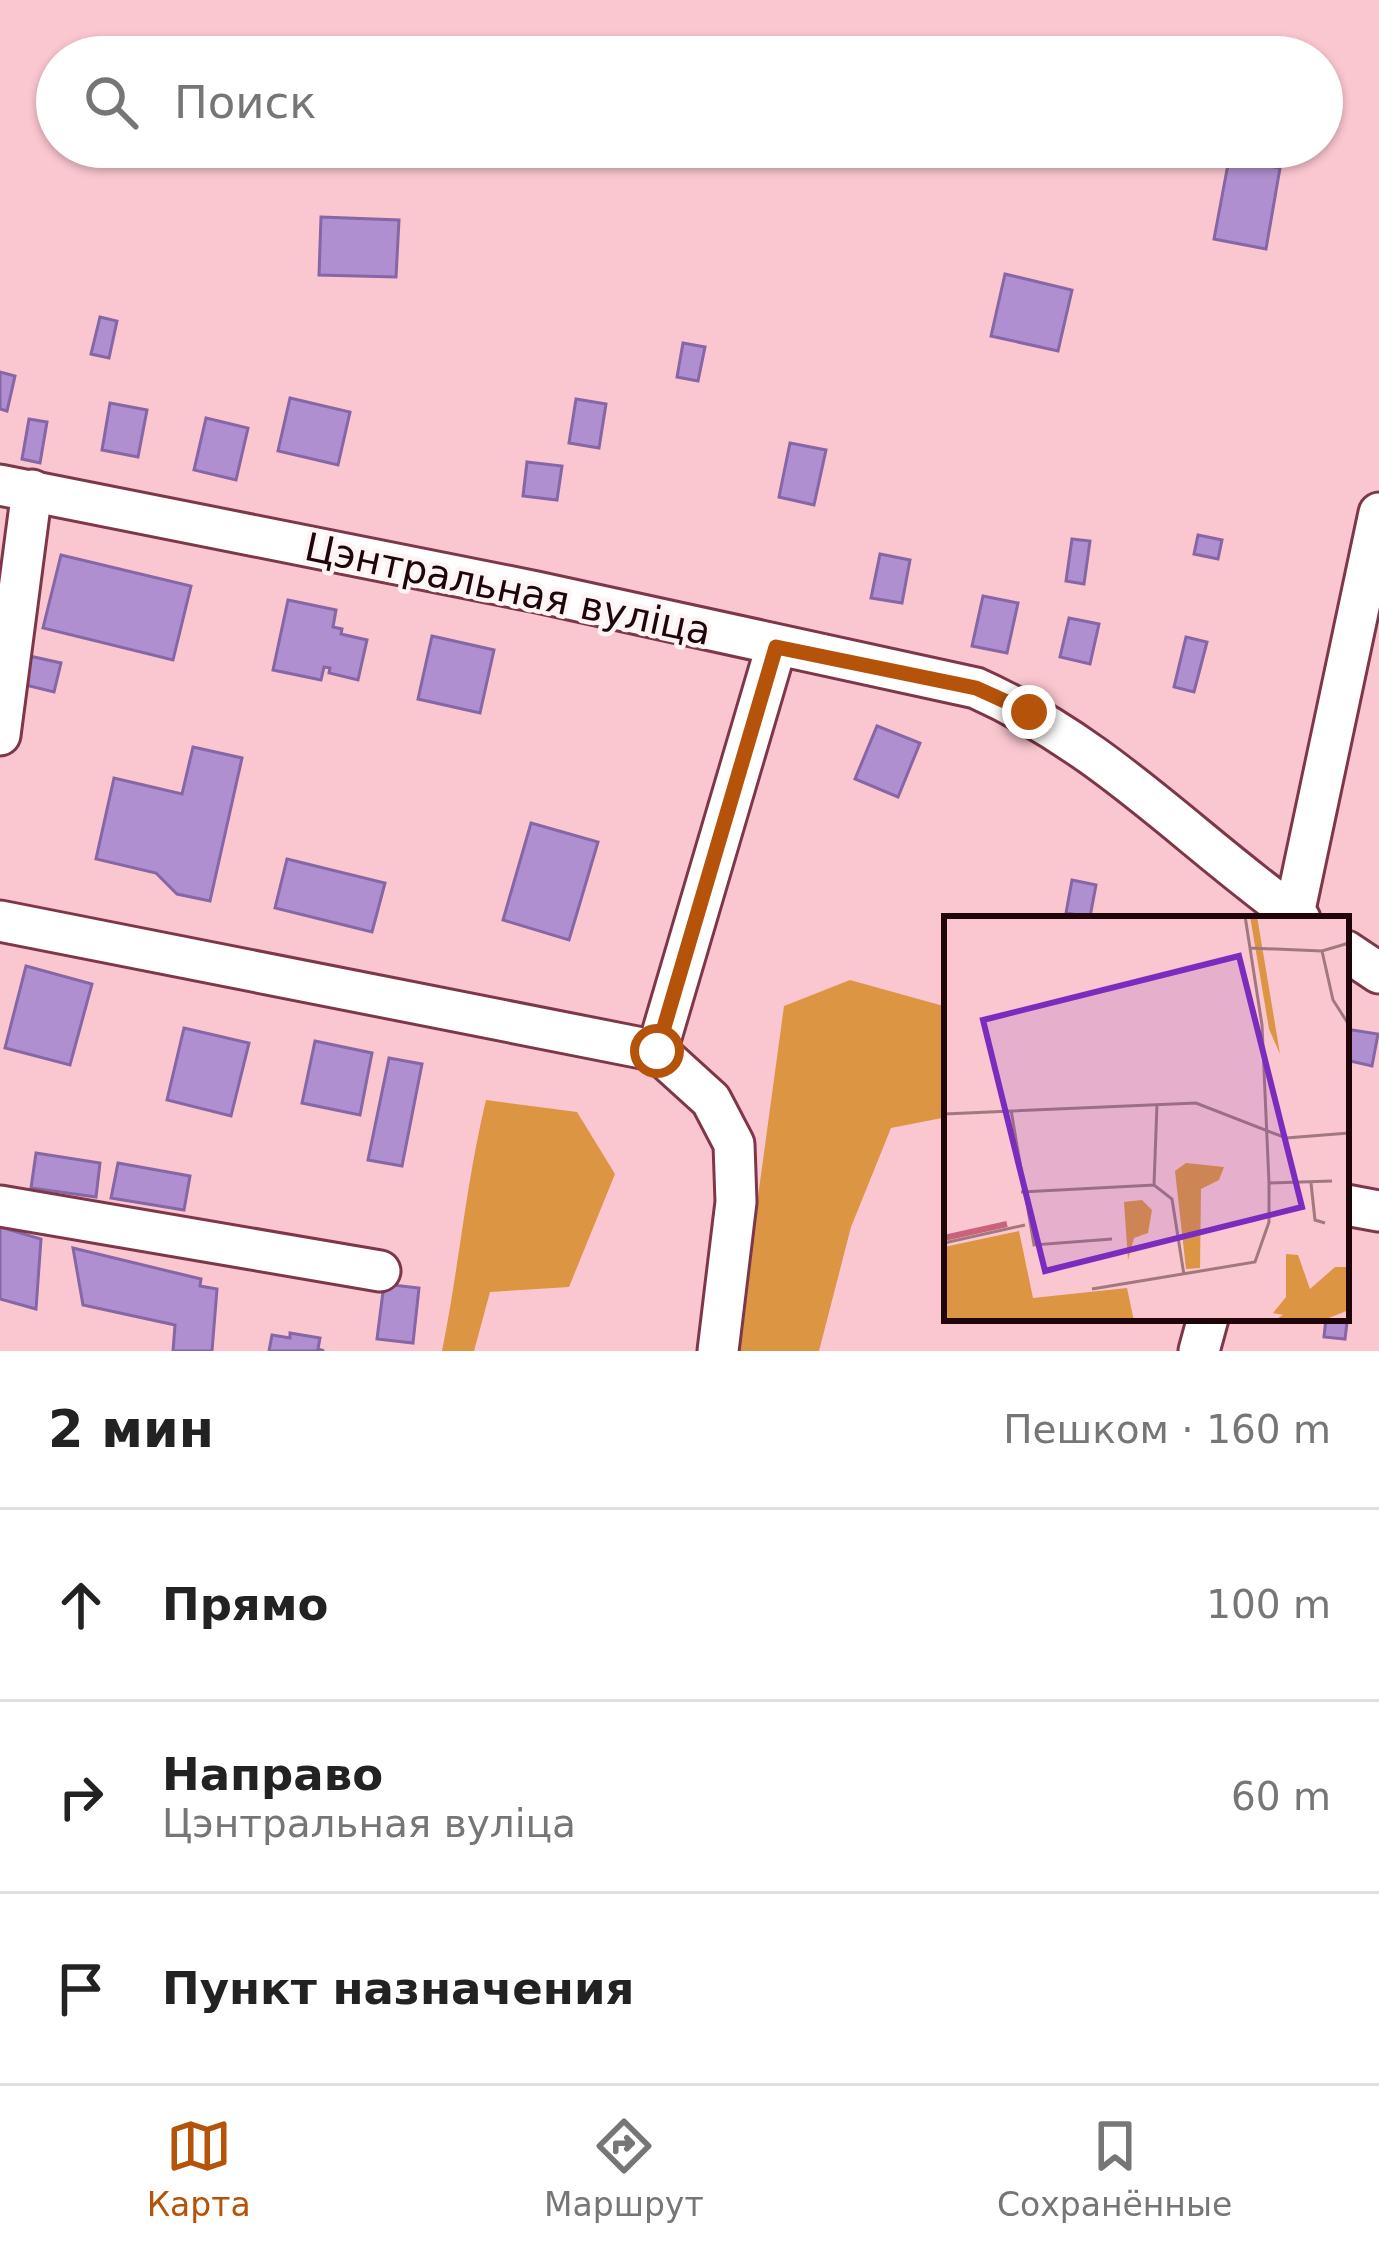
<!DOCTYPE html>
<html lang="ru">
<meta charset="utf-8">
<style>
body{margin:0;font-family:"DejaVu Sans",sans-serif;background:#f2f2f2;color:#222}
.stop{position:absolute;width:36px;height:36px;margin:-27px;border:9px solid #b45309;border-radius:50%;background:#fff}
.stop.end{background:#b45309;border-color:#fff;box-shadow:0 3px 12px #0008}
.list{margin:0;padding:0;list-style:none}
h2{display:flex;justify-content:space-between;align-items:center;height:156px;margin:0;padding:0 48px;font-size:51px}
h2 small{font-size:39px;font-weight:400;color:#767676}
.list li{display:grid;grid-template-columns:78px 1fr auto;gap:36px;align-items:center;box-sizing:border-box;height:192px;padding:0 48px;border-top:3px solid #e0e0e0}
.list b{display:block;font-size:45px;white-space:nowrap}
.list p{margin:0;font-size:39px;white-space:nowrap;color:#767676}
.list em{font-size:39px;font-style:normal;color:#767676}
.icon{flex:none;width:66px;height:66px;fill:none;stroke:currentColor;stroke-width:2;stroke-linecap:round;stroke-linejoin:round}
.map{position:relative;flex:none;width:1379px;height:1351px;overflow:hidden}
.search{position:absolute;background:#fff;box-shadow:0 3px 9px #0004;left:36px;right:36px;top:36px;height:132px;display:flex;align-items:center;gap:30px;box-sizing:border-box;padding:0 42px;border-radius:66px;color:#767676;font-size:45px}
.sheet{height:732px;background:#fff}
nav{display:flex;justify-content:space-around;align-items:center;box-sizing:border-box;height:168px;border-top:3px solid #e0e0e0;background:#fff;font-size:33px;color:#767676}
nav a{display:grid;justify-items:center;gap:6px}
nav .on{color:#b45309}
.map>svg:first-child{display:block}
.green{fill:#dc9543}
.building{fill:#b08fd0;stroke:#8666a4;stroke-width:3}
.lines{fill:none;stroke-linecap:round;stroke-linejoin:round}
.minor-casing{stroke:#7e3748;stroke-width:45}
.minor{stroke:#fff;stroke-width:39}
.route{stroke:#b45309;stroke-width:15}
.labels{text-anchor:middle;dominant-baseline:central;stroke-width:9;stroke-linejoin:round;paint-order:stroke}
.street-label{font-size:39px;fill:#1f040a;stroke:#fdf4f5}
.inset-river{fill:none;stroke:#ca627a;stroke-width:6}
.inset-road{fill:none;stroke:#a27880;stroke-width:3}
.view{fill:#7b2cbf;fill-opacity:0.15;stroke:#7b2cbf;stroke-width:6}
.inset-edge{fill:none;stroke:#1f040a;stroke-width:6}
</style>
<div class="map">
<svg width="1379" height="1351" viewBox="0 0 1379 1351">
<rect width="100%" height="100%" fill="#fac6cf"/>
<g class="green">
<path d="M850 980 947 1007V1117L891 1128 851 1227 819 1351H737L784 1006Z"/>
<path d="M486 1100 577 1112 615 1174 569 1287 490 1292 474 1351H442C459 1267 466 1183 486 1100Z"/>
</g>
<g class="building">
<path d="M1229 159 1280 168 1266 249 1214 239Z"/>
<path d="M321 217 399 220 396 277 319 275Z"/>
<path d="M1005 274 1072 290 1058 351 991 336Z"/>
<path d="M100 317 117 321 109 358 91 354Z"/>
<path d="M683 343 705 347 698 381 677 377Z"/>
<path d="M0 372 15 376 7 411 0 409Z"/>
<path d="M290 398 350 412 338 465 278 451Z"/>
<path d="M576 399 606 404 599 448 569 443Z"/>
<path d="M110 403 147 410 138 457 102 450Z"/>
<path d="M206 418 248 428 236 480 194 470Z"/>
<path d="M29 419 47 422 40 463 22 459Z"/>
<path d="M790 443 826 450 814 505 779 497Z"/>
<path d="M527 462 562 466 557 500 523 496Z"/>
<path d="M1198 535 1222 540 1218 559 1194 554Z"/>
<path d="M1072 539 1090 541 1084 584 1066 581Z"/>
<path d="M880 554 910 560 902 603 871 598Z"/>
<path d="M61 555 191 586 173 660 43 628Z"/>
<path d="M983 596 1018 603 1007 653 972 646Z"/>
<path d="M288 600 336 610 333 627 342 629 341 634 367 640 358 680 329 673 330 668 324 667 321 680 273 670Z"/>
<path d="M1069 618 1099 624 1090 664 1060 657Z"/>
<path d="M432 636 494 650 480 713 418 699Z"/>
<path d="M1186 637 1207 642 1194 692 1174 687Z"/>
<path d="M16 653 61 663 54 692 9 681Z"/>
<path d="M877 726 920 743 898 797 855 779Z"/>
<path d="M193 747 242 758 210 901 177 894 156 873 96 859 114 778 182 794Z"/>
<path d="M531 823 598 842 569 940 503 920Z"/>
<path d="M287 859 385 883 372 932 275 908Z"/>
<path d="M1072 880 1096 885 1090 917 1066 913Z"/>
<path d="M26 966 92 984 70 1065 5 1048Z"/>
<path d="M184 1028 249 1043 231 1116 167 1100Z"/>
<path d="M1346 1029 1378 1034 1372 1066 1346 1060Z"/>
<path d="M315 1041 372 1053 360 1115 302 1103Z"/>
<path d="M389 1058 422 1064 402 1166 368 1160Z"/>
<path d="M36 1153 100 1163 96 1197 31 1188Z"/>
<path d="M118 1163 190 1176 184 1210 111 1198Z"/>
<path d="M0 1227 41 1239 36 1309 0 1299Z"/>
<path d="M73 1248 201 1279 200 1286 217 1289 212 1351H173L175 1325 83 1305Z"/>
<path d="M384 1284 419 1288 413 1343 377 1339Z"/>
<path d="M1346 1306H1349L1345 1339 1324 1337 1326 1318H1346Z"/>
<path d="M290 1333 320 1338 318 1349 324 1351H269L272 1335 290 1338Z"/>
</g>
<g class="lines">
<defs>
<g id="minor">
<path d="M0 485 537 592 976 688C1107 747 1187 838 1300 919"/>
<path d="M0 735 32 490"/>
<path d="M1293 919 1379 513"/>
<path d="M0 921 657 1051 711 1100 734 1144 736 1202 718 1351"/>
<path d="M1346 951 1379 973"/>
<path d="M657 1051 776 647"/>
<path d="M1346 1205 1379 1211"/>
<path d="M0 1206 380 1271"/>
<path d="M1199 1351 1208 1318"/>
</g>
</defs>
<use href="#minor" class="minor-casing"/>
<use href="#minor" class="minor"/>
</g>
<g class="lines">
<path class="route" d="M657 1051 776 647 976 688 1029 712"/>
</g>
<g class="labels">
<g class="street-label">
<text transform="translate(508 589) rotate(12)">Цэнтральная вуліца</text>
</g>
</g>
<g transform="translate(944 916)">
<rect width="405" height="405" fill="#fac6cf"/>
<path d="M306 0H313L336 138 325 113ZM242 247 280 251 275 264 257 273 256 352 242 353 231 255ZM198 284 208 294 204 317 190 322 184 344 180 286ZM75 315 89 382 183 372 190 405H0V331ZM342 338 354 339 366 373 391 351H405V394L377 405H329L339 399 329 397 342 381Z" fill="#dc9543"/>
<path class="inset-river" d="M0 322 63 308"/>
<path class="inset-road" d="M306 32 378 35 405 27M378 35 389 84 405 109M67 194 90 329 168 323M0 198 252 187 342 222 405 217M325 267 388 265M367 267 371 304 381 307M210 269 213 188M77 276 210 269 228 283 240 359M0 327 81 309M148 373 311 346 325 306V267L318 109 301 0"/>
<path class="view" d="M295 40 358 291 101 355 39 104Z"/>
<rect width="405" height="405" class="inset-edge"/>
</g>
</svg>
<div class="stop" style="left:657px;top:1051px"></div>
<div class="stop end" style="left:1029px;top:712px"></div>
<div class="search"><svg class="icon" aria-label="search" viewBox="0 0 24 24"><circle cx="10" cy="10" r="6"/><path d="M15 15l6 6"/></svg>Поиск</div>
</div>
<section class="sheet">
<h2>2 мин<small>Пешком · 160 m</small></h2>
<ul class="list">
<li><svg class="icon" aria-label="ahead" viewBox="0 0 24 24"><path d="M12 20V5M6 11l6-6 6 6"/></svg><div><b>Прямо</b></div><em>100 m</em></li>
<li><svg class="icon" aria-label="right" viewBox="0 0 24 24"><path d="M7 20v-9h11M14 6l5 5-5 5"/></svg><div><b>Направо</b><p>Цэнтральная вуліца</p></div><em>60 m</em></li>
<li><svg class="icon" aria-label="arrive" viewBox="0 0 24 24"><path d="M6 21V4h12l-3 4 3 4H6"/></svg><div><b>Пункт назначения</b></div></li>
</ul>
</section>
<nav>
<a class="on"><svg class="icon" aria-label="map" viewBox="0 0 24 24"><path d="M3 6l6-2 6 2 6-2v14l-6 2-6-2-6 2zM9 4v14M15 6v14"/></svg>Карта</a>
<a><svg class="icon" aria-label="directions" viewBox="0 0 24 24"><path d="M12 3l9 9-9 9-9-9zM9 14v-3h6M13 9l2 2-2 2"/></svg>Маршрут</a>
<a><svg class="icon" aria-label="saved" viewBox="0 0 24 24"><path d="M7 4h10v16l-5-4-5 4z"/></svg>Сохранённые</a>
</nav>
